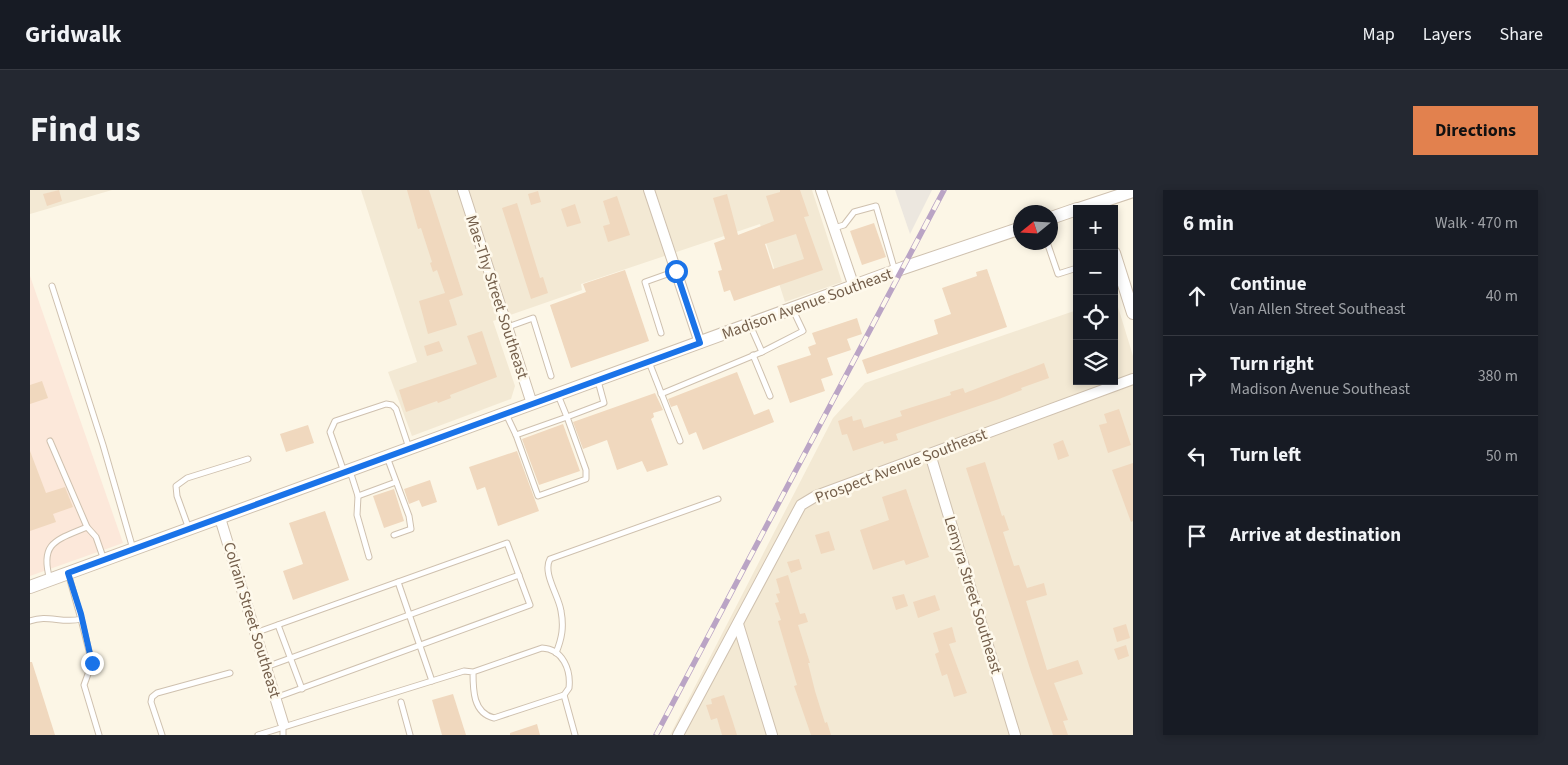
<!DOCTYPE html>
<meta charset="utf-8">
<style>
body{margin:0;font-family:"Source Sans 3",sans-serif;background:#242831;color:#f1f3f6}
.controls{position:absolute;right:15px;top:15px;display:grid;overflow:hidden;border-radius:0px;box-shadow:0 2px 8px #0003}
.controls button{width:45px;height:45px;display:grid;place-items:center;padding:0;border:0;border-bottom:1px solid #363941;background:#171b24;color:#f1f3f6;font:25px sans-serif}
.compass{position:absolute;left:983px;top:15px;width:45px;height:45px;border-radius:50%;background:#171b24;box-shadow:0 2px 8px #0003;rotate:252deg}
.stop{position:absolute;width:15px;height:15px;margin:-11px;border:4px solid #1a73e8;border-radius:50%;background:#fff}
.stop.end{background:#1a73e8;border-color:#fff;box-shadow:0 1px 5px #0008}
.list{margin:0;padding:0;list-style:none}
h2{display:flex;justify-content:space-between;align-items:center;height:65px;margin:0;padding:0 20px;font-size:21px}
h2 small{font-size:16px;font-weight:400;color:#9ea1a6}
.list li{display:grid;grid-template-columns:32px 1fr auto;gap:15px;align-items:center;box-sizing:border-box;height:80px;padding:0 20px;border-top:1px solid #363941}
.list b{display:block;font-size:19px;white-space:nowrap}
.list p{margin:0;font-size:16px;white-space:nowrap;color:#9ea1a6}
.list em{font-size:16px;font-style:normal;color:#9ea1a6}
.icon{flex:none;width:28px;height:28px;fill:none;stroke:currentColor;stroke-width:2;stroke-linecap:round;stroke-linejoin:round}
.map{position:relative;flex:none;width:1103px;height:545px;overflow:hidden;border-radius:0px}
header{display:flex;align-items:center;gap:30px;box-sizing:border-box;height:70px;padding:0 25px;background:#171b24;border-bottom:1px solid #363941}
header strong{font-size:24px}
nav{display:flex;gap:28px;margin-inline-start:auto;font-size:18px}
.intro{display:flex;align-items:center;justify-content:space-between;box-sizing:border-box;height:120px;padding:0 30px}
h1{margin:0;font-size:35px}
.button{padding:12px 22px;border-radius:0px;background:#e2814e;color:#111;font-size:18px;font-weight:700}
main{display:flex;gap:30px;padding:0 30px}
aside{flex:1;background:#171b24;border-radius:0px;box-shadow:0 2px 8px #0003}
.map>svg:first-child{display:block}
.residential{fill:#f3e9d4}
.commercial{fill:#fce8da}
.industrial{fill:#ece7df}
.building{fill:#f0d8be;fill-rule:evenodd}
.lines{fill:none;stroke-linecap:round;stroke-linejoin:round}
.service-casing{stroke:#cfc1af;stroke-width:7}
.minor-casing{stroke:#cfc1af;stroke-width:12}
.tertiary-casing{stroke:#cfc1af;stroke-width:14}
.service{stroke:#fff;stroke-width:5}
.minor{stroke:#fff;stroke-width:10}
.tertiary{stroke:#fff;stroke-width:12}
.rail-casing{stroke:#baa4c5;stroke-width:5.5}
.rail{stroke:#fef9ec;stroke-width:4;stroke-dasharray:11;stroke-linecap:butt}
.route{stroke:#1a73e8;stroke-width:6}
.labels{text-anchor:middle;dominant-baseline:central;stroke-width:5;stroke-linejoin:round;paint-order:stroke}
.street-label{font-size:16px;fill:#745f4b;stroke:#fef9ec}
</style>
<header>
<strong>Gridwalk</strong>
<nav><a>Map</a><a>Layers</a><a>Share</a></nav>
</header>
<div class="intro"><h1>Find us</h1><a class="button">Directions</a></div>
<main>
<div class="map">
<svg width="1103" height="545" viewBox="0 0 1103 545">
<rect width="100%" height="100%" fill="#fcf6e6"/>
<g class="residential">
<path d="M0 0H82L0 24Z"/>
<path d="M331 0H782L812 92 755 112 730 34 551 94 552 100 463 131 485 196 481 209 382 246 358 182 387 172Z"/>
<path d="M1085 107 1103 166V545H640L803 228 835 193 1047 120V191H1084Z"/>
</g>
<path class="commercial" d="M0 86 93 353 0 386Z"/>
<path class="industrial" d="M865 0H902L880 44Z"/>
<g class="building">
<path d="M29 0 32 11 17 16 13 4Z"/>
<path d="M377 0H399L433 105 419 110 427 135 398 144 389 111 415 103 407 80 403 82 400 73 402 72 391 38 388 39Z"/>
<path d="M750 0H770L779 26 774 27 793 80 704 111 700 100 694 102 688 81 692 80 684 53 695 49 683 8 697 4 708 45 744 31 736 6 750 2ZM766 44 774 69 743 79 735 54Z"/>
<path d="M508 1 511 12 501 15 498 4Z"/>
<path d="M587 6 600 45 578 52 573 36 580 34 573 11Z"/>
<path d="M487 13 510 88 513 87 518 103 501 109 472 18Z"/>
<path d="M545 14 551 33 537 37 531 19Z"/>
<path d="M844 33 856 67 832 75 820 41Z"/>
<path d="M957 79 977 137 837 184 832 170 908 144 904 130 921 124 912 98 947 86 946 82Z"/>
<path d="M595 80 619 151 541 178 520 115 556 102 553 94Z"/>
<path d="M827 128 832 144 817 149 821 160 797 168 803 185 791 189 795 201 760 213 747 176 781 165 778 157 786 154 782 143Z"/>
<path d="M452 141 467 187 420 205 421 208 408 213 407 211 376 222 369 200 447 174 437 146Z"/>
<path d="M409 151 413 161 397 166 394 156Z"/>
<path d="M1014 173 1019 188 991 198 992 200 969 209 866 244 868 250 854 254 853 251 823 261 817 244 812 245 808 231 822 226 823 231 831 229 834 238 872 226 870 221 921 205 920 202 933 198 935 203Z"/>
<path d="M707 182 724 225 739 219 744 232 673 260 666 242 659 245 647 215 641 217 638 209Z"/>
<path d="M12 191 18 208 0 214V195Z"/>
<path d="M625 203 633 220 623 223 624 227 621 229 638 275 617 282 612 271 587 280 577 250 553 259 543 232Z"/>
<path d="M1089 219 1101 255 1078 263 1069 235 1077 233 1074 224Z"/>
<path d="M533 234 550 281 509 295 492 249Z"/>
<path d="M278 235 284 253 256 262 250 244Z"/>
<path d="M1033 250 1039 266 1028 270 1023 254Z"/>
<path d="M0 261 16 303 35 297 43 317 23 324 26 332 0 341Z"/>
<path d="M487 261 509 321 468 336 455 297 447 300 439 277Z"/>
<path d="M955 272 972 326 974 325 979 340 973 342 984 376 989 375 997 398 1014 393 1017 405 996 411 1017 480 1048 470 1053 484 1024 493 1038 530 1033 531 1038 545H1023L1001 482 936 278Z"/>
<path d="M1103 273V331L1101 332 1082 280Z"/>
<path d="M400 290 407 312 392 317 389 310 379 314 374 299Z"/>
<path d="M364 299 374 331 354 338 343 306Z"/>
<path d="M876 299 899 367 876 375 874 370 843 380 830 340 859 330 852 307Z"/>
<path d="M295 321 319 390 263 410 253 381 273 374 259 333Z"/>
<path d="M799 341 805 360 791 364 785 345Z"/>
<path d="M769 369 772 379 761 383 757 372Z"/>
<path d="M758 385 770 424 775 423 778 432 768 435 780 473H778L785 501 795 533 797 532 801 545H781L764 496 767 495 748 431 751 430 745 413 749 412 746 404 750 403 746 389Z"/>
<path d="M874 404 878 416 866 420 862 407Z"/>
<path d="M905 405 910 420 888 428 883 412Z"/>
<path d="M1096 434 1100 448 1087 452 1083 438Z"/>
<path d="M922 437 926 452 919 454 937 503 924 507 917 484 912 486 905 464 909 462 903 443Z"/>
<path d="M1096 455 1099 466 1088 470 1084 459Z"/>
<path d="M0 472H2L25 545H0Z"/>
<path d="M423 504 436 545H412L402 510Z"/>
<path d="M694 505 702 529 707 545H692L687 528 681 530 676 515 682 514 681 509Z"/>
<path d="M507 534 510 545H480V543Z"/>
</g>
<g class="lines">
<defs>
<g id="service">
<path d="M804 38 814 35 824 22 846 16 865 81"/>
<path d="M1017 52 1028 84 1047 78"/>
<path d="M22 96 73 255 103 359"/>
<path d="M478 137 503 128 521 186"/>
<path d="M631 143 615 92 646 81"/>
<path d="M732 162 773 141 763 120"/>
<path d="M723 165 740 206"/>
<path d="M619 172 650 251"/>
<path d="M631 204 732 162 720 135"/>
<path d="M476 224 486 245 537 227 528 205"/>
<path d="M486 245 508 306 556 289V280L537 227 574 213 568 191"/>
<path d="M20 251 57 337 66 347 74 370"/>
<path d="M357 267 379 326 381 339 364 345"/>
<path d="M320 281 328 306 327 325 339 367"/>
<path d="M314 282 300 242 305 231 356 214 362 215 366 219 379 258"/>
<path d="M328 306 366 292"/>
<path d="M159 339 147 306 146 296 157 288 218 269"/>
<path d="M20 390C9 352 27 350 57 337"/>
<path d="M368 392 402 491"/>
<path d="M51 429 62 473 54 495 69 545"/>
<path d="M0 431C17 424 33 434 51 429L38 383"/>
<path d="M248 435 272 499"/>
<path d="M225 443 477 353 500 415 245 508"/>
<path d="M526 463C532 448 534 437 531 421 529 406 512 383 520 369L688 309"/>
<path d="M236 477 489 385"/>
<path d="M534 505 545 545"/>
<path d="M371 512 380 545"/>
<path d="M132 545 121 512 122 507 127 503 200 483"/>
<path d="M228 545 434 481 443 482 512 458C533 459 541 480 539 498L534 505 464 528C443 523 443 500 443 482"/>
<path d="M253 545V534"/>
</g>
<g id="minor">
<path d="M433 0 502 214"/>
<path d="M619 0 670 153"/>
<path d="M791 0 824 97"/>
<path d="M900 264 985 545"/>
<path d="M190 328 253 533"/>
<path d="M708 434 742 545"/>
<path d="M648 545 771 315 786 306 1103 189"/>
</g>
<g id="tertiary">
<path d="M1049 19 1103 1"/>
<path d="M1021 28 1047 19"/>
<path d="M1084 63 1103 123"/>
<path d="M0 397 873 78 991 38"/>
</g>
</defs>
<use href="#service" class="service-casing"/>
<use href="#minor" class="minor-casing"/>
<use href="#tertiary" class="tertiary-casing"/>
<use href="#service" class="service"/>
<use href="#minor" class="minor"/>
<use href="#tertiary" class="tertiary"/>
<defs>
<path id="rail" d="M626 545 914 0"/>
</defs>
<use href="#rail" class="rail-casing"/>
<use href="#rail" class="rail"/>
</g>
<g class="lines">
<path class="route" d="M62 473 51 424 38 383 670 153 646 81"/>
</g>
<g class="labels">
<g class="street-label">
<text transform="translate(467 107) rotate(72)">Mae-Thy Street Southeast</text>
<text transform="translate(777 114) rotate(-20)">Madison Avenue Southeast</text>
<text transform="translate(871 276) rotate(-21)">Prospect Avenue Southeast</text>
<text transform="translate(943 405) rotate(73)">Lemyra Street Southeast</text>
<text transform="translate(222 430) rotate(73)">Colrain Street Southeast</text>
</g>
</g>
</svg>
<div class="controls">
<button>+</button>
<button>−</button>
<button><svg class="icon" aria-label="locate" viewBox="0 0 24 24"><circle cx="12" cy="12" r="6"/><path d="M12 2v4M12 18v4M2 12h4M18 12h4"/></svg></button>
<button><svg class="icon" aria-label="layers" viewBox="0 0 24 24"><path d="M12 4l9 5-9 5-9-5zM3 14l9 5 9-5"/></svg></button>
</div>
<svg class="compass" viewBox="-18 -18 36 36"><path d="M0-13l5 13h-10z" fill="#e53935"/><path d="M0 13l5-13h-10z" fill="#9ea1a6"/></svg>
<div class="stop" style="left:646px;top:81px"></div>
<div class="stop end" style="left:62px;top:473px"></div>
</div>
<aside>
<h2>6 min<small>Walk · 470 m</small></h2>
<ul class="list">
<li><svg class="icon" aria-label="ahead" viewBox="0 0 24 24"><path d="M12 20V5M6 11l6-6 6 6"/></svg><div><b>Continue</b><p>Van Allen Street Southeast</p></div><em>40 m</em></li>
<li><svg class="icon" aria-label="right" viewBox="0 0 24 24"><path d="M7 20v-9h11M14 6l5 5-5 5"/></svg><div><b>Turn right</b><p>Madison Avenue Southeast</p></div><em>380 m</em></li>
<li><svg class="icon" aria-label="left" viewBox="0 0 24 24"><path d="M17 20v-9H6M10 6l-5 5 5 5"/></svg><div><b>Turn left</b></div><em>50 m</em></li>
<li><svg class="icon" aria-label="arrive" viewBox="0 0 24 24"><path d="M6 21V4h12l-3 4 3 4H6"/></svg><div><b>Arrive at destination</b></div></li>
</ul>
</aside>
</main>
